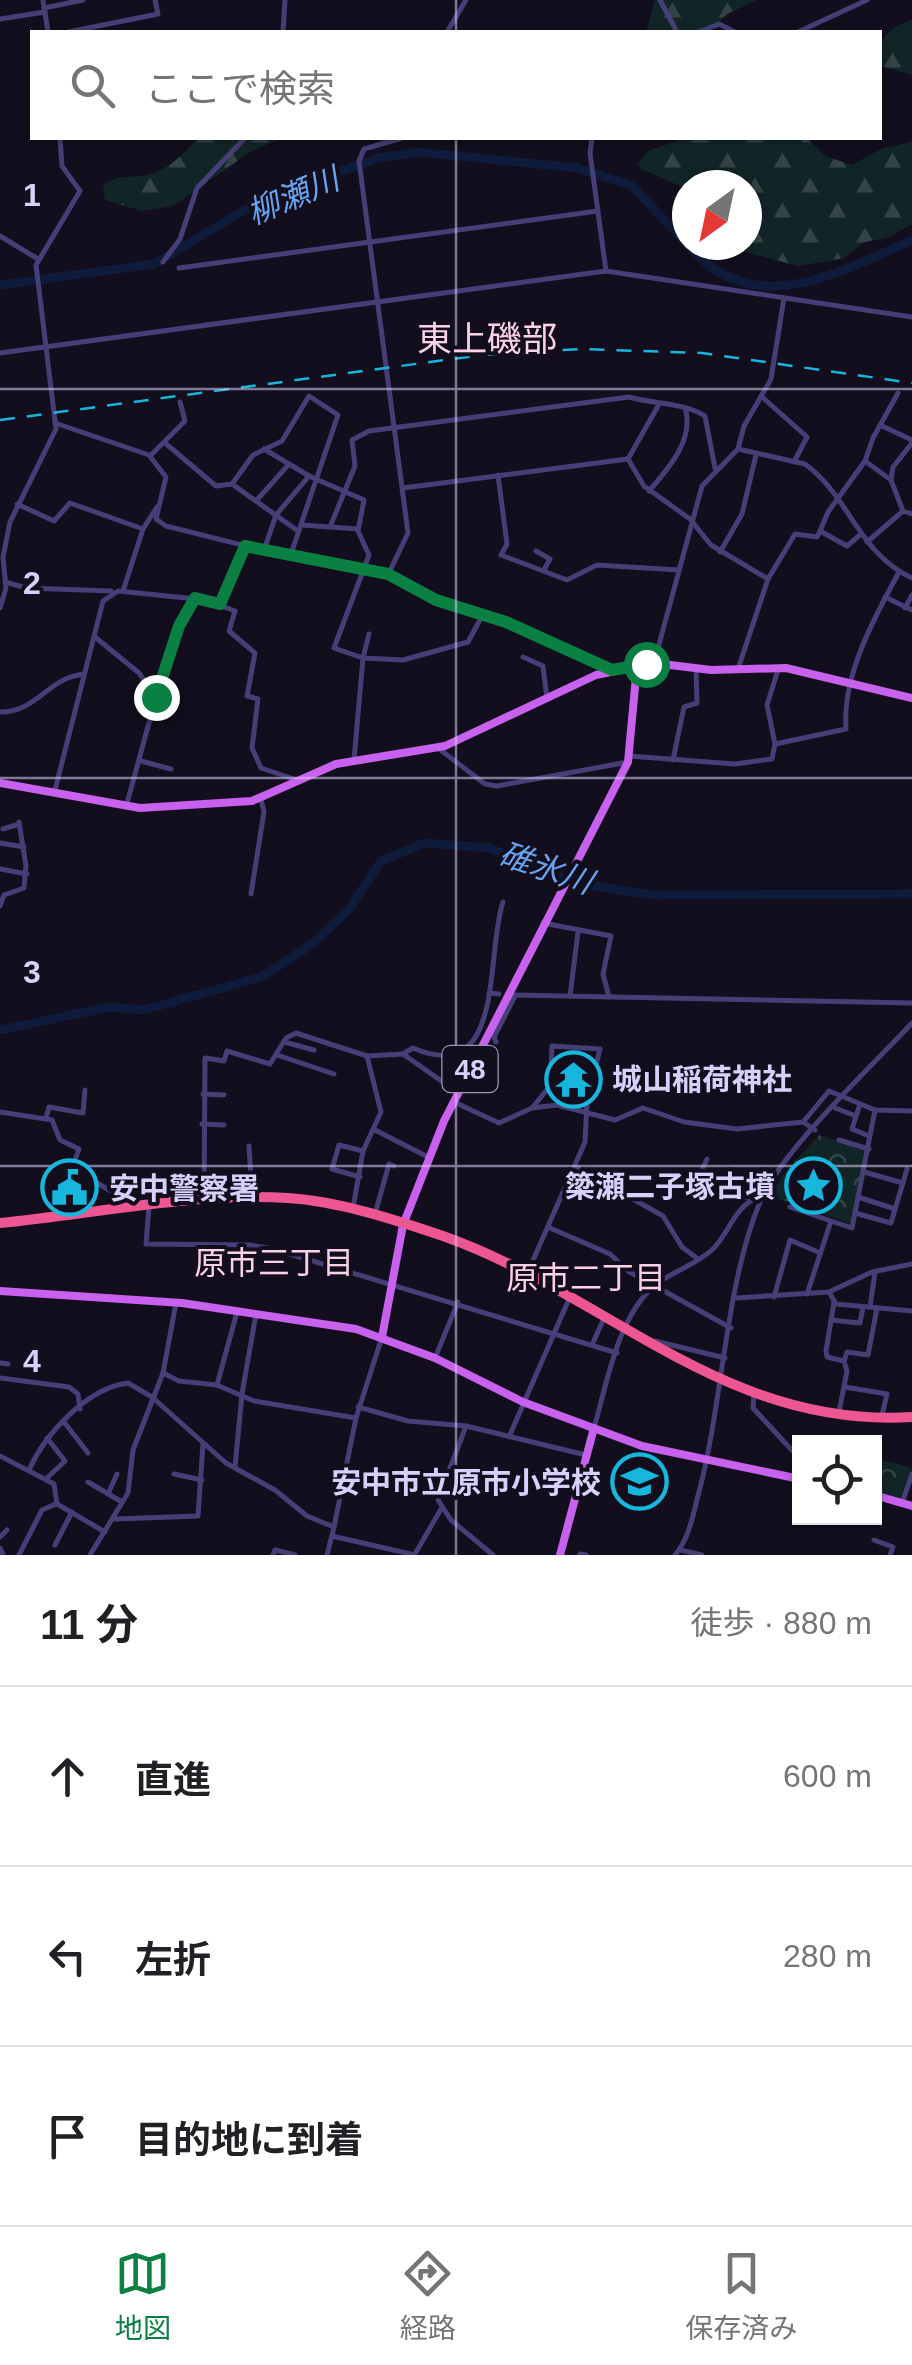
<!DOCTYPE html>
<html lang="ja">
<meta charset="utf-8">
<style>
body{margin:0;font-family:Helvetica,"Noto Sans JP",sans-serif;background:#f6f6f6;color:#202124}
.controls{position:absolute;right:30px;bottom:30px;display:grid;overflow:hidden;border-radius:0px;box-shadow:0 2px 8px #0004}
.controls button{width:90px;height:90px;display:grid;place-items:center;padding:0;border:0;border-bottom:2px solid #e0e0e0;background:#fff;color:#202124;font:50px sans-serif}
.compass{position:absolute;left:672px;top:170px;width:90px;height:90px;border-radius:50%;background:#fff;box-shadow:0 2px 8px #0004;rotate:213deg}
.stop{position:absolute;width:30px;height:30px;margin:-22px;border:8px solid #0b8043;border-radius:50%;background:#fff}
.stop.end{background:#0b8043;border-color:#fff;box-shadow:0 2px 10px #0008}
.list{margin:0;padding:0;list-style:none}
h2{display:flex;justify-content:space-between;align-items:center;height:130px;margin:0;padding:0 40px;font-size:42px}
h2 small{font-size:32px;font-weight:400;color:#757577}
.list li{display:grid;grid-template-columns:65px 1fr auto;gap:30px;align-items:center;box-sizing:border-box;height:180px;padding:0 40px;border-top:2px solid #e0e0e0}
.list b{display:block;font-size:38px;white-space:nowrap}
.list em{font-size:32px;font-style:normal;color:#757577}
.icon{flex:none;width:55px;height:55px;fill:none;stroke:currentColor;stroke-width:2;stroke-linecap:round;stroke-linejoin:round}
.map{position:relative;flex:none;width:912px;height:1555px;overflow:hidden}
.search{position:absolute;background:#fff;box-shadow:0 2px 8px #0004;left:30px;right:30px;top:30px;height:110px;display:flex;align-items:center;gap:25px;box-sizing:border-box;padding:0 35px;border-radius:0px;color:#757577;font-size:38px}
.sheet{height:670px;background:#fff}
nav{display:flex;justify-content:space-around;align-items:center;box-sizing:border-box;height:140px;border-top:2px solid #e0e0e0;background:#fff;font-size:28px;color:#757577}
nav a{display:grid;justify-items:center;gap:5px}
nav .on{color:#0b8043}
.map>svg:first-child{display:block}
.forest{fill:url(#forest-firs)}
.park{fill:url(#park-crowns)}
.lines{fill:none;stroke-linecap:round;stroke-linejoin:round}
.river{stroke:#0f1b3a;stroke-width:9}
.minor{stroke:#463e77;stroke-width:5}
.major{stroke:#c861ee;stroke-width:8}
.highway{stroke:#ed5690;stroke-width:10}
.rail{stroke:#17b6dd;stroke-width:2.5;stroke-dasharray:15 12;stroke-linecap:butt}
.route{stroke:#0b8043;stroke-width:12}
.grid{fill:none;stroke:#d8cffa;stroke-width:2.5;stroke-opacity:0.55}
.labels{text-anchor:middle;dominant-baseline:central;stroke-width:8;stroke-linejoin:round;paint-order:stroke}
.shield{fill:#120e1d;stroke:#9d95b8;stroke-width:2.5}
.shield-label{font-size:28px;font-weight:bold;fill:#d8cffa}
.poi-label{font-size:30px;font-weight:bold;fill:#d8cffa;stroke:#120e1d;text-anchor:start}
.water-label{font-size:32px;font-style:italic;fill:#68a3ef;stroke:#120e1d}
.neighbourhood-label{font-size:32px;fill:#fad1e7;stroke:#120e1d}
.quarter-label{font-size:35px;fill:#fad1e7;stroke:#120e1d}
.grid-label{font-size:32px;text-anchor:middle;font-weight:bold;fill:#d8cffa;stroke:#120e1d;stroke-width:8;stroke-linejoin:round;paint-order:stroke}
</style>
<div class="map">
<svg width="912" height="1555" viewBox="0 0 912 1555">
<defs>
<pattern id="forest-firs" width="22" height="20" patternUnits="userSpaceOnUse" patternTransform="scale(2.5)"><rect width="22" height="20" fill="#122526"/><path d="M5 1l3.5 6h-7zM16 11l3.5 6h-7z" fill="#344446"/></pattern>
<pattern id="park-crowns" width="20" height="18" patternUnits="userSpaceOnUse" patternTransform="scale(2.5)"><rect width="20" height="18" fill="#122526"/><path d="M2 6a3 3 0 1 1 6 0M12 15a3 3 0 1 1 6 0" fill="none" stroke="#344446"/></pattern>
</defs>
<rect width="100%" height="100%" fill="#120e1d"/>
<g class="forest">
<path d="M655 0H757L727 14 710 32H646Z"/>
<path d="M912 19V75L880 66C879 34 885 32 912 19Z"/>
<path d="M198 138H284L253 150 173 206 142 211 105 200 103 186C117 173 134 179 151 174 171 168 185 152 198 138Z"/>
<path d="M685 138H807L825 156 852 165 881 149 912 142V224L889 237 865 242 844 258 798 266 742 251 735 245H747V185H687V189L641 169 638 164 648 151Z"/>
</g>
<g class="park">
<path d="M819 1135 866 1151 851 1224 783 1200H768L785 1172Z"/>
<path d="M875 1458 912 1468 901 1499 875 1492Z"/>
</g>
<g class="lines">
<g class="river">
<path d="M688 245C752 322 836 274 912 240"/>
<path d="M0 285 154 264 248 208 295 188 378 158 417 152 577 168 631 185 687 244"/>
<path d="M0 1030 110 1007 143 1010 262 977 312 944 349 909 381 861 424 843 489 848 574 883 652 895 912 894"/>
</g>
<g class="minor">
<path d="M43 0 48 32"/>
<path d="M660 0 677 32"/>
<path d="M44 8 83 0"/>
<path d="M0 19 45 12"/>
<path d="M68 32 158 14 155 0"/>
<path d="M283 32 285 0"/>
<path d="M447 32 466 0"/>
<path d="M699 32 719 24 735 32"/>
<path d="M798 32 867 0"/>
<path d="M592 138 590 153 606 271"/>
<path d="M0 236 38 259"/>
<path d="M163 262 180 239 197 188 245 138"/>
<path d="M179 268 598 211"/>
<path d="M0 353 606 271 912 317"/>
<path d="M761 396 807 437 794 462"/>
<path d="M658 406 628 459 644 486 690 519 711 545 768 579 738 669"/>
<path d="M55 423 149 455 166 477 156 519 166 526 290 557 388 575 436 600 506 622 612 671"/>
<path d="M880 425 912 440"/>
<path d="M165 443 216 486 232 484"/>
<path d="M264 449 309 476"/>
<path d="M738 449 805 464C850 497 858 553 912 578"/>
<path d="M150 456 185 421 180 402"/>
<path d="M865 461 891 480 903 511 912 514"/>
<path d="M498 475 507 544 501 555 567 580 597 565 679 570"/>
<path d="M891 480 893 467 912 443"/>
<path d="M403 488 628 459"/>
<path d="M649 491C668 469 695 439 685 408"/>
<path d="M256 501 289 464"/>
<path d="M17 504 54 521 70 503 143 529"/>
<path d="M302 525 358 529"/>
<path d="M330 527 355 466 352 440 369 431 629 397C653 404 685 403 705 416L715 468"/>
<path d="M820 531 828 512 865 461 873 438 898 393"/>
<path d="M867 542 903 511"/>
<path d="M264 550 276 515 309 476 364 500 358 531 369 555 334 648 363 658 354 760"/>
<path d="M536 551 550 559 544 570"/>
<path d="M720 552 742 514 756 455"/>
<path d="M290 557 338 415 309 396 282 441 253 455 232 484 298 531"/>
<path d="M388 575 408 533 359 161 364 149 402 138"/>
<path d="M768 579 795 534 817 537 820 531 847 546 860 535"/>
<path d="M5 582 26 588 111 591"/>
<path d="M123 591 143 529 157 507"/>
<path d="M885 597 912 610"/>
<path d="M220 605 245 546"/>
<path d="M0 608 6 588 3 557 10 522 56 429 36 265 80 191 62 166 60 138"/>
<path d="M905 608 912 595"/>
<path d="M369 634 363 658 403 660 468 642 482 616"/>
<path d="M95 637 139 673 156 697 126 807"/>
<path d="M523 657 543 666 547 699"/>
<path d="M654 663 702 486 738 449 744 426 771 379 784 298"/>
<path d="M157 694 179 626 195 599"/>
<path d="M0 712C38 712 47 678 84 674"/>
<path d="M775 744 846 729C842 676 874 618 899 572"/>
<path d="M438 748 485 784 497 786 628 762"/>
<path d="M629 756 735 764 772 759 775 744 767 705 778 670"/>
<path d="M673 760 684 707 697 703 696 669"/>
<path d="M141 761 171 769"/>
<path d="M54 794 103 601 118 591 206 600 235 611 229 631 255 653 247 696 258 699 252 748 261 768 297 780"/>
<path d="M3 829 19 824"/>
<path d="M0 843 24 847"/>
<path d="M0 869 27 874"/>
<path d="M251 894 264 812 261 799"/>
<path d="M0 906 4 895 24 888 26 866 19 822"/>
<path d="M543 923 611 936 603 974 609 997"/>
<path d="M489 993 499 994"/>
<path d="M514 995 912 1003"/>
<path d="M570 996 578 932"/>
<path d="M284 1042 314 1050"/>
<path d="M496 1042 494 1037 515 996"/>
<path d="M277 1055 334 1074"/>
<path d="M457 1092 403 1054 413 1048C506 1088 485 955 503 902"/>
<path d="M203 1094 224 1095"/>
<path d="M454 1102 499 1123 532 1108 557 1105 615 1120 643 1108 684 1122 737 1129 803 1122 815 1130"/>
<path d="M859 1107 852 1129 869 1136"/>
<path d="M835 1108 856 1116"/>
<path d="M0 1112 52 1120 60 1140 79 1149 72 1168 131 1203"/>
<path d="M46 1118 49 1107 83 1113 85 1090"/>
<path d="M804 1121 829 1091 875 1110 912 1111"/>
<path d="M202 1124 224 1125"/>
<path d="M375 1130 428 1157"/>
<path d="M839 1140 869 1149"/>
<path d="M249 1146 252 1195"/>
<path d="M707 1159 699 1176 752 1200"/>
<path d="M576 1167 663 1216 682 1247 698 1259"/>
<path d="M864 1172 903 1183"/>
<path d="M360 1177 332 1169 339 1145 363 1151"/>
<path d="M858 1197 895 1209"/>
<path d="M204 1199 205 1058 224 1061 227 1051 270 1064 286 1038 296 1033 367 1056"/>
<path d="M149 1207 146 1244 250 1245 273 1249 617 1353"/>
<path d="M790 1207 831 1221"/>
<path d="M353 1208 363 1151 381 1112 367 1056 403 1054"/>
<path d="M855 1213 891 1223 907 1169"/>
<path d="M375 1214 389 1164 394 1166"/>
<path d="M550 1228 610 1254 628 1271 731 1328"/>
<path d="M527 1274 585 1142 587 1102 600 1049 552 1046 550 1086 532 1108"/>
<path d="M829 1292 836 1304 912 1311"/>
<path d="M807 1294 831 1221 852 1228 875 1110"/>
<path d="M774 1297 790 1240 818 1252"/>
<path d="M737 1298 829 1292 872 1272 912 1264"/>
<path d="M834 1302 826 1351 827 1357 844 1361 847 1371 839 1412"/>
<path d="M870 1307 875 1272"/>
<path d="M831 1320 860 1323 863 1307"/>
<path d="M655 1341 725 1358"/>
<path d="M592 1345 604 1318"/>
<path d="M435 1358 458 1302"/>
<path d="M844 1361 847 1352 868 1355 877 1308"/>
<path d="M0 1363 8 1364"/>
<path d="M163 1373 179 1381 217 1385 254 1401 356 1418"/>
<path d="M0 1378 69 1387 78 1394 80 1409"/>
<path d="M217 1385 237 1312"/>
<path d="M845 1387 887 1394 882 1415"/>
<path d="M754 1395 753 1408 800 1459"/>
<path d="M358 1407 408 1421 466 1426 586 1455"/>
<path d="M64 1422 88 1453"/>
<path d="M466 1426 438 1500 451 1520 493 1555"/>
<path d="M594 1428C607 1384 617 1318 654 1286 672 1271 697 1265 714 1248 728 1233 734 1211 752 1200H759"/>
<path d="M509 1437 569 1299"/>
<path d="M0 1456 54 1484 57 1504 105 1532"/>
<path d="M235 1467 242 1394 256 1314"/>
<path d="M29 1470C45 1434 87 1388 128 1383L152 1397 226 1463 275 1490 307 1516 334 1527 327 1555"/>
<path d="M174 1474 202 1480"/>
<path d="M46 1479 65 1461 47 1438"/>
<path d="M88 1482 122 1502"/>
<path d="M108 1494 117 1474"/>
<path d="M902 1503 912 1474"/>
<path d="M115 1519 198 1516 203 1444"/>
<path d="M334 1527 356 1418 382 1337"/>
<path d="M332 1536 415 1555"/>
<path d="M0 1537 7 1530"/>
<path d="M874 1540 893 1547 890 1555"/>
<path d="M55 1545 72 1512"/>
<path d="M0 1548 3 1555"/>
<path d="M680 1550 702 1555"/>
<path d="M415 1554 441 1509"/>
<path d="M580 1554 586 1555"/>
<path d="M19 1555 42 1510 56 1504"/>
<path d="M90 1555 128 1493 133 1450 163 1373 176 1303"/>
<path d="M273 1555 275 1550 295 1555"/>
<path d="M675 1555C690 1537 693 1514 699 1492 723 1402 725 1286 760 1202 780 1152 872 1066 912 1023"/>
</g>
<g class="major">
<path d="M0 783 140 808 252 801 336 764 445 746 596 675 654 663 711 670 786 668 912 698"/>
<path d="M0 1291 182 1303 356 1329 435 1358 523 1402 642 1446 800 1479"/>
<path d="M382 1337 403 1225 444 1121 628 762 637 666"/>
<path d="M874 1495 912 1506"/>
<path d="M560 1555 594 1428"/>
</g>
<path class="highway" d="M0 1223C92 1214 196 1192 288 1198 338 1201 396 1220 443 1236 607 1294 724 1429 912 1417"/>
<path class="rail" d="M0 420 482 355 580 349 702 353 912 383"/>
</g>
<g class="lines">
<path class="route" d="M156 697 179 626 195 598 220 604 245 546 388 574 436 600 506 622 612 670 646 664"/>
</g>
<path class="grid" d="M456 0V32M456 138V1555M0 389H912M0 778H912M0 1166H912"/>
<defs>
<symbol id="temple-ring" viewBox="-11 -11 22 22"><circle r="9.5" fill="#120e1d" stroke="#17b6dd" stroke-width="1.5"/><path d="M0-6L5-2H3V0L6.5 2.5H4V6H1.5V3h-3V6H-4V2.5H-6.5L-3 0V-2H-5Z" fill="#17b6dd"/></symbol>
<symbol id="sight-ring" viewBox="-11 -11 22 22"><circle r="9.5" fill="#120e1d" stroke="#17b6dd" stroke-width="1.5"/><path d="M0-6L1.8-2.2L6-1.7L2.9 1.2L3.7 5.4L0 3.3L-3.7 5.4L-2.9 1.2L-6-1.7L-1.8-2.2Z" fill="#17b6dd"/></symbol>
<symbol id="civic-ring" viewBox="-11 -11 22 22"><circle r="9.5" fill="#120e1d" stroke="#17b6dd" stroke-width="1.5"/><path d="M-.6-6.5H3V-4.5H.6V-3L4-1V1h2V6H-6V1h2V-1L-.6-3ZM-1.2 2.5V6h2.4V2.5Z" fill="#17b6dd"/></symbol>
<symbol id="school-ring" viewBox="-11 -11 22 22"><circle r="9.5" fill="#120e1d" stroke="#17b6dd" stroke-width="1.5"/><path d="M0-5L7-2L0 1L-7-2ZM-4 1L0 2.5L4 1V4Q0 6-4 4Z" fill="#17b6dd"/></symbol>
</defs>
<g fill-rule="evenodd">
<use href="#temple-ring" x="542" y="1048" width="63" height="63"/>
<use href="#sight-ring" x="782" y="1154" width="63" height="63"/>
<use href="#civic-ring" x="38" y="1156" width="63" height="63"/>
<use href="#school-ring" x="608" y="1450" width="63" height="63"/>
</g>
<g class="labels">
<rect class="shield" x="442.5" y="1046" width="55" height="46" rx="8"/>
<g class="shield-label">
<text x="470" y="1069">48</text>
</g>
<g class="poi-label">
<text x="612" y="1079">城山稲荷神社</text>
<text x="775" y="1186" text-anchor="end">簗瀬二子塚古墳</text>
<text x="109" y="1188">安中警察署</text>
<text x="601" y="1482" text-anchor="end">安中市立原市小学校</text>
</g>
<g class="water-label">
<text transform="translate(293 196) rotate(-23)">柳瀬川</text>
<text transform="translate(546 868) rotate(19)">碓氷川</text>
</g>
<g class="neighbourhood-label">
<text x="274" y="1263">原市三丁目</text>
<text x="586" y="1278">原市二丁目</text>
</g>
<g class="quarter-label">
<text x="487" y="338">東上磯部</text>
</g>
</g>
<g class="grid-label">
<text x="32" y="206">1</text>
<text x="32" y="594">2</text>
<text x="32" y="983">3</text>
<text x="32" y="1372">4</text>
</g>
</svg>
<div class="controls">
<button><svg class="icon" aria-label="locate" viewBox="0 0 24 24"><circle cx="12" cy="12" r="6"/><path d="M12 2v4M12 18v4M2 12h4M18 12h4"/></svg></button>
</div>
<svg class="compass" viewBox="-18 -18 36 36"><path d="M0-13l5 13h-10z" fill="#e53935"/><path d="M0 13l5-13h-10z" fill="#757577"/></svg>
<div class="stop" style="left:646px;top:664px"></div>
<div class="stop end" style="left:156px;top:697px"></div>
<div class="search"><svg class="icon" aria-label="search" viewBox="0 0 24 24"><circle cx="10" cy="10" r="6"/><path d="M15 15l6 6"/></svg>ここで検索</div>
</div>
<section class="sheet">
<h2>11 分<small>徒歩 · 880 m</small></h2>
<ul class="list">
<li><svg class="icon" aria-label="ahead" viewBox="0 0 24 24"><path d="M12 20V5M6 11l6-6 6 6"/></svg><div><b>直進</b></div><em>600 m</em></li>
<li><svg class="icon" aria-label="left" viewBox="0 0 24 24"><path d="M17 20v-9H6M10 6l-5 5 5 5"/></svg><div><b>左折</b></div><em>280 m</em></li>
<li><svg class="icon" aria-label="arrive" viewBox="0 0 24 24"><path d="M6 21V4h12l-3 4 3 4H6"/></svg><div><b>目的地に到着</b></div></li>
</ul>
</section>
<nav>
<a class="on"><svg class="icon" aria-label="map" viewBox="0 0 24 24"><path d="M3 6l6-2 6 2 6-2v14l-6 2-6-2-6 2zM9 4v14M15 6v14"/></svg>地図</a>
<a><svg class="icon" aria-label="directions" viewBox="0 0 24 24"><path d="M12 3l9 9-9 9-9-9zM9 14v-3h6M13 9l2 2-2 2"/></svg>経路</a>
<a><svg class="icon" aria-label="saved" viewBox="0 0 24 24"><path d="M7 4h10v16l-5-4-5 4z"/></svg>保存済み</a>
</nav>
